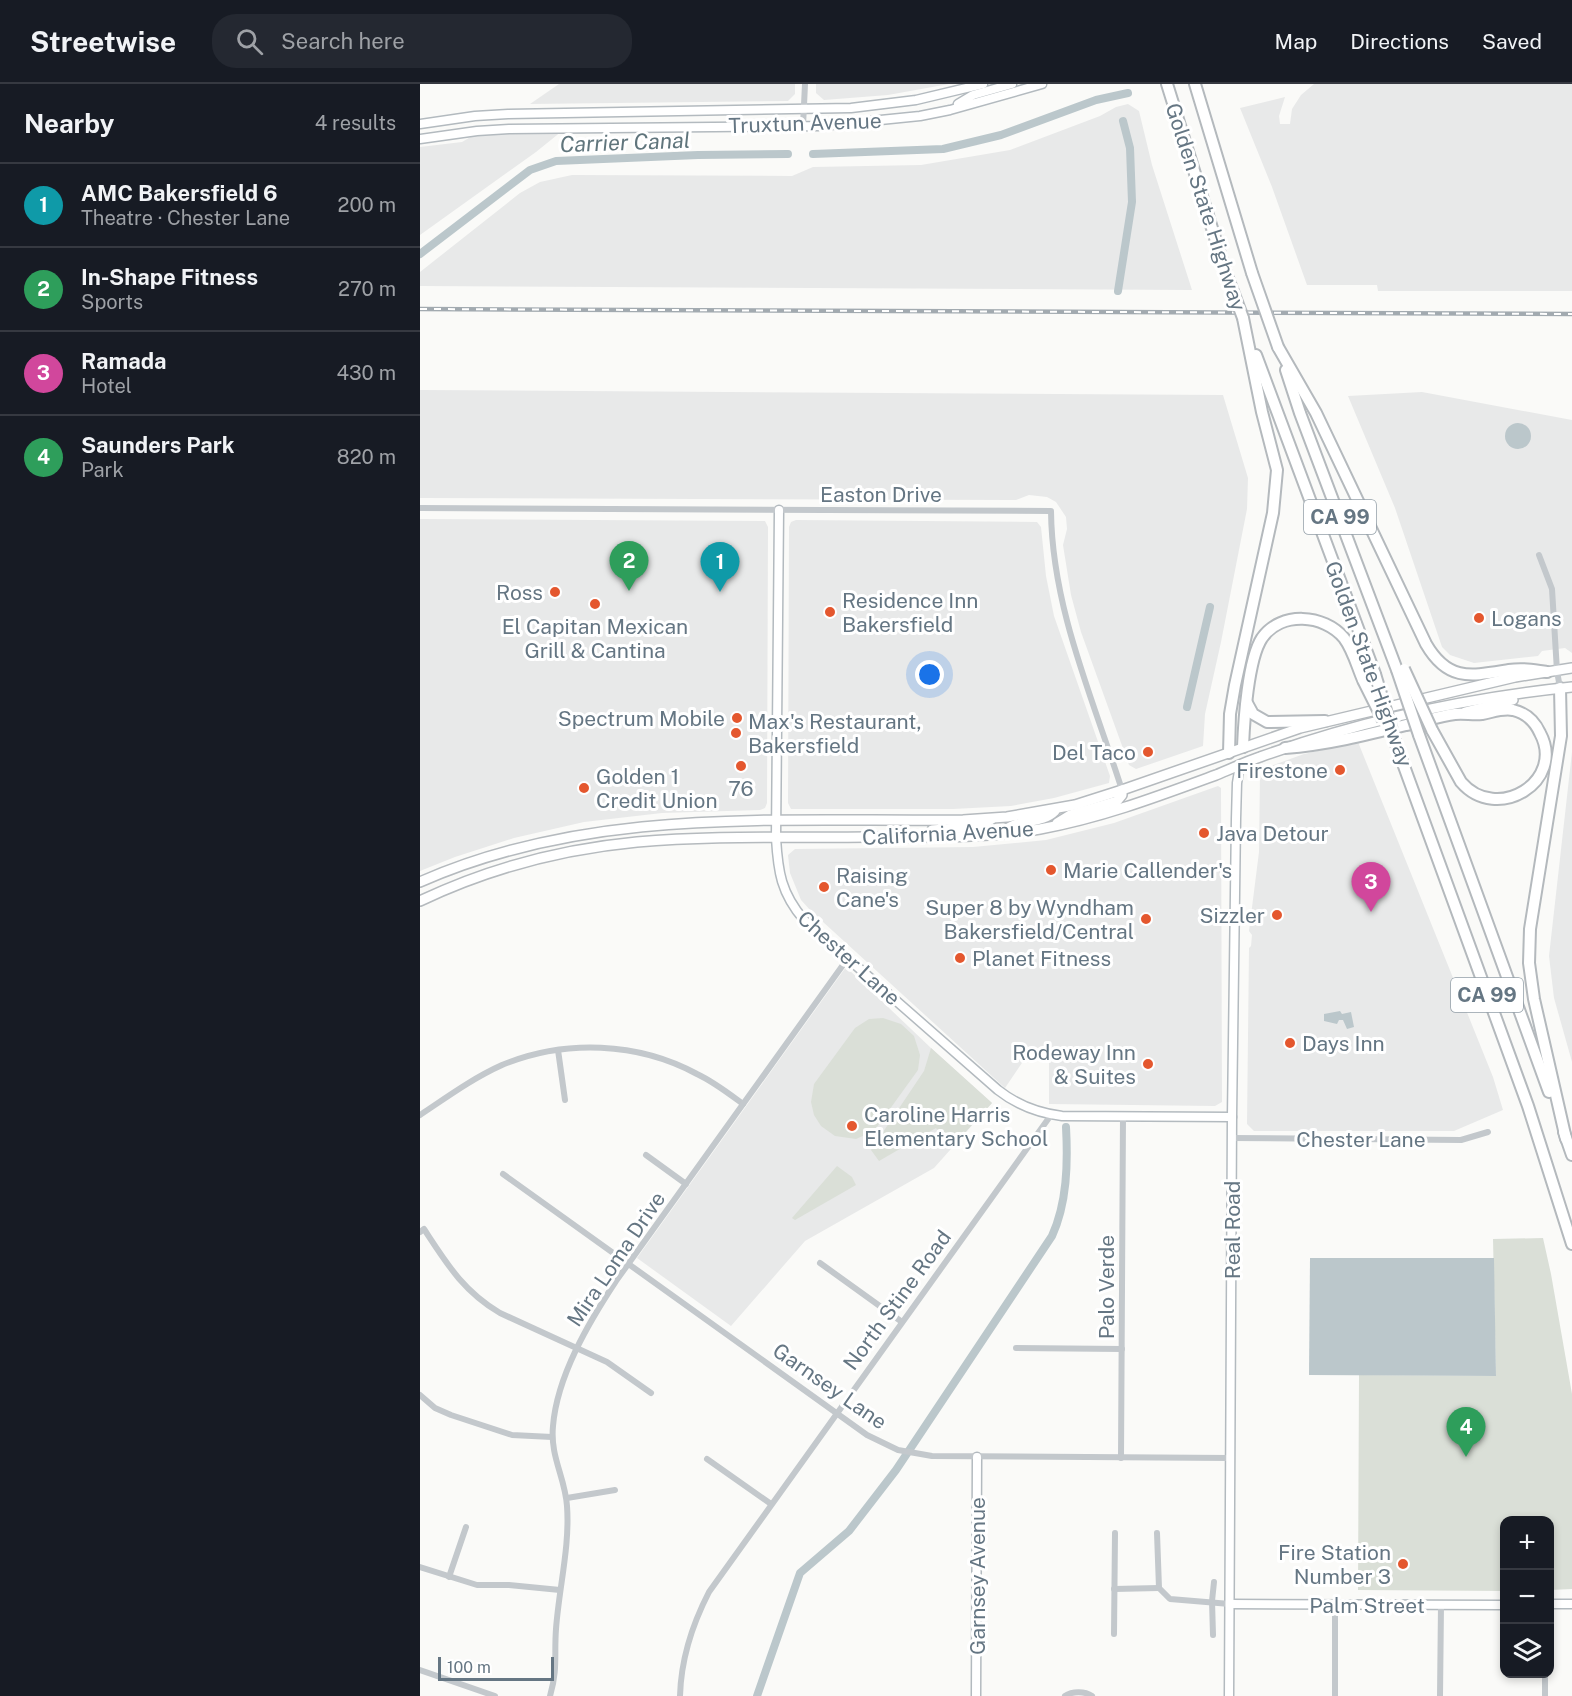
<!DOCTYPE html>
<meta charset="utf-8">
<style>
body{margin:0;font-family:"Public Sans",sans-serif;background:#242831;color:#f1f3f6}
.controls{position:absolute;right:18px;bottom:18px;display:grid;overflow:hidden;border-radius:12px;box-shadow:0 3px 9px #0003}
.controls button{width:54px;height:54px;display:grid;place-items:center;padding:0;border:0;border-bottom:2px solid #363941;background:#171b24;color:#f1f3f6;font:30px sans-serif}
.scale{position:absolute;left:18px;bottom:15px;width:116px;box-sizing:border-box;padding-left:6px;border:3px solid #657683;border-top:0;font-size:16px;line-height:21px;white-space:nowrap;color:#657683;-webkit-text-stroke:4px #fff;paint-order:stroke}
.you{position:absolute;left:510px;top:591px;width:21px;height:21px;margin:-15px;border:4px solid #fff;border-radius:50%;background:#1a73e8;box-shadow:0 0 0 9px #1a73e833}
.badge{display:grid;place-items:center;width:39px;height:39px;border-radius:50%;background:#d93025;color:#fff;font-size:20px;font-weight:700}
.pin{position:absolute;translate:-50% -50px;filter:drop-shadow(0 2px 3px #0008)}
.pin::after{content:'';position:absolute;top:32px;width:21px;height:18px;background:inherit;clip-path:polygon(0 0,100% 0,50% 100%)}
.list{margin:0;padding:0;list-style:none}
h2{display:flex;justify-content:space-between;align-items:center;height:78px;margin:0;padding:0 24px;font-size:26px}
h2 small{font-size:20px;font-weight:400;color:#9ea1a6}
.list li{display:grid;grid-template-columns:39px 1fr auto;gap:18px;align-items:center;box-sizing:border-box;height:84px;padding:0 24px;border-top:2px solid #363941}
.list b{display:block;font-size:22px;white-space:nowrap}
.list p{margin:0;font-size:20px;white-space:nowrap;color:#9ea1a6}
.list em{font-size:20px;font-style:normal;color:#9ea1a6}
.icon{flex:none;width:33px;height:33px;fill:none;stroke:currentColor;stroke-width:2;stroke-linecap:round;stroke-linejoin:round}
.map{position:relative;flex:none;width:1152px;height:1612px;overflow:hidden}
header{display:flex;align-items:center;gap:36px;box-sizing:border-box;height:84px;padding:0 30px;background:#171b24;border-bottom:2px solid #363941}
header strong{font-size:28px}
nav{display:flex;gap:33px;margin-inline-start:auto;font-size:21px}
.search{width:420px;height:54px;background:#242831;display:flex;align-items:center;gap:15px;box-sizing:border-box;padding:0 21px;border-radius:24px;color:#9ea1a6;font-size:22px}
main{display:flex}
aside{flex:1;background:#171b24}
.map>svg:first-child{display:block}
.built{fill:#e8e9e9}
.green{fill:#dadfd7}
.water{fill:#bbc7cb}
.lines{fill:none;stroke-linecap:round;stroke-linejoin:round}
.canal{stroke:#bbc7cb;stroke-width:8}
.secondary-casing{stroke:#b3babf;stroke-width:11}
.primary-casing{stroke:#b5babe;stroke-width:12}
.highway-casing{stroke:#b4b9bd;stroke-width:14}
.street{stroke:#c3c8cc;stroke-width:6}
.secondary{stroke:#fff;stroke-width:8}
.primary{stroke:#fff;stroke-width:9}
.highway{stroke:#fff;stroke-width:10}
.rail-casing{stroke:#a2aab0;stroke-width:4.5}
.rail{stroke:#fff;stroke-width:2;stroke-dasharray:7;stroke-linecap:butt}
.highway-bridge-casing{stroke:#b4b9bd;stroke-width:14;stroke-linecap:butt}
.highway-bridge{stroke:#fff;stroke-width:10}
.poi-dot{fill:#e4572e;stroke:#fff;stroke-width:2}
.labels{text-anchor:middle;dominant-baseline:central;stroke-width:6;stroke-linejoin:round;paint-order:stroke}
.shield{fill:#fff;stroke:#939fa8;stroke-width:1.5}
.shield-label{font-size:20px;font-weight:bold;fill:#657683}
.street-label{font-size:21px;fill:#657683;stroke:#fff}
.poi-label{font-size:21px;fill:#657683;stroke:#fff;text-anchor:start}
.water-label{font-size:22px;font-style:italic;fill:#60757c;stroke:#fff}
</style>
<header>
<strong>Streetwise</strong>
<div class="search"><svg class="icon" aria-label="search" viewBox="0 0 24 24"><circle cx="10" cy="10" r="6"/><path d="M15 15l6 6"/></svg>Search here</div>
<nav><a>Map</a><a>Directions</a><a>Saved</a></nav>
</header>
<main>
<aside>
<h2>Nearby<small>4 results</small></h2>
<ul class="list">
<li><span class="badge" style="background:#0f9aa8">1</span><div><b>AMC Bakersfield 6</b><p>Theatre · Chester Lane</p></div><em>200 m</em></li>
<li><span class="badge" style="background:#2e9e5b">2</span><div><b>In-Shape Fitness</b><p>Sports</p></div><em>270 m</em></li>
<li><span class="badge" style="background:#d1479c">3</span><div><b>Ramada</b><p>Hotel</p></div><em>430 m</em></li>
<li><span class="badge" style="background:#2e9e5b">4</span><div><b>Saunders Park</b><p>Park</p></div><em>820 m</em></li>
</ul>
</aside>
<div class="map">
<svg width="1152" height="1612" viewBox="0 0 1152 1612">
<rect width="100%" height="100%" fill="#fafaf8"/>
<g class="built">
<path d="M139 0H375V10L368 17 110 20Z"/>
<path d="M396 0H529L468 11 404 16 396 9Z"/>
<path d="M894 0H1152V207H958L957 201H887L852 103 820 24 865 13 859 32 860 40H870L872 25 881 11Z"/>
<path d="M708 20 719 27 732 81 772 206 0 202V188L100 109 120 98 152 91 372 92 393 83 501 81 590 66 680 32 696 23Z"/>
<path d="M142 47 116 68 0 151V63L42 58 54 51Z"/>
<path d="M0 306 803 311 828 394 827 425 801 558 785 630 783 662 716 685 709 681 661 548 651 511 643 461 647 445 646 433 636 418 627 413 609 411 596 416 0 414Z"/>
<path d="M1002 308 1152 336V569L1145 564 1122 567 1118 572 1054 579 1030 571 1022 563 975 424 928 312Z"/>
<path d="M0 435 345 437 348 443 347 719 345 724 340 726 242 729 164 738 94 754 35 773 0 787Z"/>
<path d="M376 436 617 438 621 443 626 492 634 532 690 692 689 699 634 714 591 722 533 725H371L368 719 369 443 371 438Z"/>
<path d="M938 658 1073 993 1083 1026 1034 1047H834L827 1040 829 864 831 862 832 851 829 847 839 768 840 689 848 683 884 670Z"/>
<path d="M1152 668V978L1134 914 1129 872Z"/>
<path d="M798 702 801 704 802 1018 795 1022 629 1020V974L606 973 585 1004 391 827 381 816 370 789 368 771 375 765 553 763 626 756 694 739Z"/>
<path d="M426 883 511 964 572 1019 514 1084 385 1157 311 1242 217 1174Z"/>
</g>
<g class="green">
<path d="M463 934 481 940 494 952 500 971 498 986 454 1047 436 1055 415 1052 401 1042 394 1031 391 1018 394 1000 435 944 449 935Z"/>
<path d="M511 964 572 1019 530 1065 516 1044 459 1077 451 1066 504 987Z"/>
<path d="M417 1082 432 1093 436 1101 375 1136 372 1134Z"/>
<path d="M1123 1154 1131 1190 1152 1310V1505L1130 1506V1436H1084V1507L938 1506 939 1291 1076 1292 1073 1155Z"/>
</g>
<g class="water">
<circle cx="1098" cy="352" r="13"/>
<path d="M920 927 922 930 931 928 934 943 927 945 923 936H919L917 940 904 937V930Z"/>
<path d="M890 1174H1074L1076 1292 889 1291Z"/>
</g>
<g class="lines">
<g class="canal">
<path d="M393 70 523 65 581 51 676 16 708 9"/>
<path d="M0 170 110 86 136 77 278 71 368 70"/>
<path d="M698 207 712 118 710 64 703 37"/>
<path d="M767 623 790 523"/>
<path d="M337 1612 380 1489 429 1447 476 1386 632 1152C647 1119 648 1080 646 1043"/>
</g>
<defs>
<g id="secondary">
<path d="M538 20 553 11 592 0"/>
<path d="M0 40 55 32 88 30 431 24 496 16 563 0"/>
<path d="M0 55 57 47 89 45 401 42 500 32 530 26 622 0"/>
<path d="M359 426 356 754C358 788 361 809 384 836L578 1006C597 1021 617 1029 642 1032L812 1033"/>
<path d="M810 1520 1084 1521"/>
<path d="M1130 1520H1152"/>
<path d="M556 1612 557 1373"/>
<path d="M809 1612 812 1033 816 735 817 699 820 681"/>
</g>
<g id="primary">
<path d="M1045 628 1093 616"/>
<path d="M637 739 650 731 697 717 702 711V706"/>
<path d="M583 750 584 747C598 734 621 741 635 727"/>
<path d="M509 753 512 746 561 742 572 735"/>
<path d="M0 798C171 722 360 738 543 736L587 733 655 721 702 706 880 644 1095 593 1152 584"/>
<path d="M0 817C67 785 143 765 217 758 294 751 371 754 448 753 506 753 563 755 620 745 681 734 739 712 796 691 811 685 825 678 840 673 940 637 1046 614 1152 603"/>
</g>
<g id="highway">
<path d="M747 0 806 189"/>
<path d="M775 0 832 189"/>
<path d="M858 263 896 329 1006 560C1028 598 1051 592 1089 586 1102 584 1114 586 1127 588"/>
<path d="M836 271 955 590"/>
<path d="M866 286 880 329 977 586"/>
<path d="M1140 604 1141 652 1110 845 1109 879 1114 915 1146 1055"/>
<path d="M827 619 833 630 847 638 905 637"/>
<path d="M999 651 1129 1008"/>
<path d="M823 663C824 637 828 575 842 554 861 527 904 530 924 554 933 566 937 582 943 596"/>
<path d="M977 663 1108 1022 1152 1160"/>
<path d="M865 664C906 661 946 651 986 641 1002 638 1019 632 1035 630 1044 629 1053 631 1062 630 1073 628 1082 624 1093 626 1106 629 1115 638 1120 649 1146 697 1077 740 1041 698L1012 646"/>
<path d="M809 669 810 630 815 601 853 429 857 386 842 328 823 234"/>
<path d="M1144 1048 1152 1071"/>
</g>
</defs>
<use href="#secondary" class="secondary-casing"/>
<use href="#primary" class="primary-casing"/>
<use href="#highway" class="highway-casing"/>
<g class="street">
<path d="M383 42 385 0"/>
<path d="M0 424 631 427C632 524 673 615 702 706"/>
<path d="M1119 471 1132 505 1137 587 1140 604"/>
<path d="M138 966 145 1016"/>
<path d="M0 1031C27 1013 53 994 82 981 145 955 218 958 277 990 294 998 308 1009 323 1020"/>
<path d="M812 1054 1041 1056 1068 1048"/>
<path d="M226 1071 266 1100"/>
<path d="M83 1090 447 1351 478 1366 512 1372 810 1374"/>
<path d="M0 1148 4 1145C27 1180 43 1207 80 1229L187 1278 231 1309"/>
<path d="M400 1179 482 1238"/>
<path d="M596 1264 702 1265"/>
<path d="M0 1311 15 1324 31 1331 92 1351 132 1353"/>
<path d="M701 1374 703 1032"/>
<path d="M287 1375 351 1420"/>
<path d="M147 1414 195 1406"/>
<path d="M737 1449 739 1504 750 1515 810 1520"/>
<path d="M0 1483 57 1501H89L140 1506"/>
<path d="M29 1493 46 1443"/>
<path d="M694 1505 739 1504"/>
<path d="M694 1550 695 1449"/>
<path d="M793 1551 792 1517 794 1498"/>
<path d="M0 1586 75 1612"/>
<path d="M130 1612C138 1585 134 1571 136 1545 139 1504 150 1462 147 1422 145 1393 130 1373 133 1342 137 1292 169 1238 196 1197L428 874"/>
<path d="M260 1612C261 1574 272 1541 289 1508L631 1031"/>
<path d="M645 1612C652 1607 665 1607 672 1612"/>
<path d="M915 1612V1520"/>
<path d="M1020 1612 1021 1521"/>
<path d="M1125 1612V1590"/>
</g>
<use href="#secondary" class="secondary"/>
<use href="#primary" class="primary"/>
<use href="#highway" class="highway"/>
<defs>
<path id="rail" d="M0 225 1152 230"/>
</defs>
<use href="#rail" class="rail-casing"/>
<use href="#rail" class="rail"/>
<defs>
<g id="highway-bridge">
<path d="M806 189 823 234"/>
<path d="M832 189 858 263"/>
<path d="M984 585 1012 646"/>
<path d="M977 586 999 651"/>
<path d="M955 590 977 663"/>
<path d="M943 596 963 636"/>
</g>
</defs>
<use href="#highway-bridge" class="highway-bridge-casing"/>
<use href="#highway-bridge" class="highway-bridge"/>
</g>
<g class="poi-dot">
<circle cx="135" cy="508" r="6"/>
<circle cx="175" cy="520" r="6"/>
<circle cx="410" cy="528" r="6"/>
<circle cx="1059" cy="534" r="6"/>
<circle cx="317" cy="634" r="6"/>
<circle cx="316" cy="649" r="6"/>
<circle cx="728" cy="668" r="6"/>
<circle cx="321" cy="682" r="6"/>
<circle cx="920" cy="686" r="6"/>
<circle cx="164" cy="704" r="6"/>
<circle cx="784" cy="749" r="6"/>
<circle cx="631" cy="786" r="6"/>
<circle cx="404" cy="803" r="6"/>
<circle cx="857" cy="831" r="6"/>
<circle cx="726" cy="835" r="6"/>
<circle cx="540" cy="874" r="6"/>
<circle cx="870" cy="959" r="6"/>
<circle cx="728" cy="980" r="6"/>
<circle cx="432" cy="1042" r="6"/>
<circle cx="983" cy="1480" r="6"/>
</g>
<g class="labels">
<g class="shield">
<rect x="884" y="416" width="72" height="34" rx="4.5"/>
<rect x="1031" y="894" width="72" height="34" rx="4.5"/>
</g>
<g class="shield-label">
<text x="920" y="433">CA 99</text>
<text x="1067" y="911">CA 99</text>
</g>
<g class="street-label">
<text transform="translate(385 39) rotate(-2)">Truxtun Avenue</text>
<text transform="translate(786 123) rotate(72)">Golden State Highway</text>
<text x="461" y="410">Easton Drive</text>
<text transform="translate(949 580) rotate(70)">Golden State Highway</text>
<text transform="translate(528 749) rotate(-3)">California Avenue</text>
<text transform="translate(429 874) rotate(42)">Chester Lane</text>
<text x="941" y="1055">Chester Lane</text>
<text transform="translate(812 1146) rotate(-90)">Real Road</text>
<text transform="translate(196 1175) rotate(-56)">Mira Loma Drive</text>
<text transform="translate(686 1203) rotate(-90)">Palo Verde</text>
<text transform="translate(477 1216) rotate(-54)">North Stine Road</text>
<text transform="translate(410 1302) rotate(35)">Garnsey Lane</text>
<text transform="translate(557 1492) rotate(-90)">Garnsey Avenue</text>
<text x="947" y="1521">Palm Street</text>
</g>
<g class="poi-label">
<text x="123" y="508" text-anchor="end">Ross</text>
<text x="422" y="516">Residence Inn<tspan x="422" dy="24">Bakersfield</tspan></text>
<text x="1071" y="534">Logans</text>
<text x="175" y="542" text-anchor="middle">El Capitan Mexican<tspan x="175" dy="24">Grill &amp; Cantina</tspan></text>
<text x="305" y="634" text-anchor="end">Spectrum Mobile</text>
<text x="328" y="637">Max's Restaurant,<tspan x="328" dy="24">Bakersfield</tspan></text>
<text x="716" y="668" text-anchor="end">Del Taco</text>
<text x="908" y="686" text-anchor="end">Firestone</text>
<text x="176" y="692">Golden 1<tspan x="176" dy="24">Credit Union</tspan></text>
<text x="321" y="704" text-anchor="middle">76</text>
<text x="796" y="749">Java Detour</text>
<text x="643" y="786">Marie Callender's</text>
<text x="416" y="791">Raising<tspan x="416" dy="24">Cane's</tspan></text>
<text x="714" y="823" text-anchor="end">Super 8 by Wyndham<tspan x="714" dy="24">Bakersfield/Central</tspan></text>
<text x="845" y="831" text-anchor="end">Sizzler</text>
<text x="552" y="874">Planet Fitness</text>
<text x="882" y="959">Days Inn</text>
<text x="716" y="968" text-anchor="end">Rodeway Inn<tspan x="716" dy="24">&amp; Suites</tspan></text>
<text x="444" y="1030">Caroline Harris<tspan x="444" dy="24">Elementary School</tspan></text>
<text x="971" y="1468" text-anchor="end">Fire Station<tspan x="971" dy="24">Number 3</tspan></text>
</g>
<g class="water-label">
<text transform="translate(205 58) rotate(-2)">Carrier Canal</text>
</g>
</g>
</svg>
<div class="controls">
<button>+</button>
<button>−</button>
<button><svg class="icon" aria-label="layers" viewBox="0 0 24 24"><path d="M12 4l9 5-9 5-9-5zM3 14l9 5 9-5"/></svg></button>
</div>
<div class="scale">100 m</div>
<div class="you"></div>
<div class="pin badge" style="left:300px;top:508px;background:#0f9aa8">1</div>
<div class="pin badge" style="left:209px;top:507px;background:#2e9e5b">2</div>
<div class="pin badge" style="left:951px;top:828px;background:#d1479c">3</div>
<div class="pin badge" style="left:1046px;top:1373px;background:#2e9e5b">4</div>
</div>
</main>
